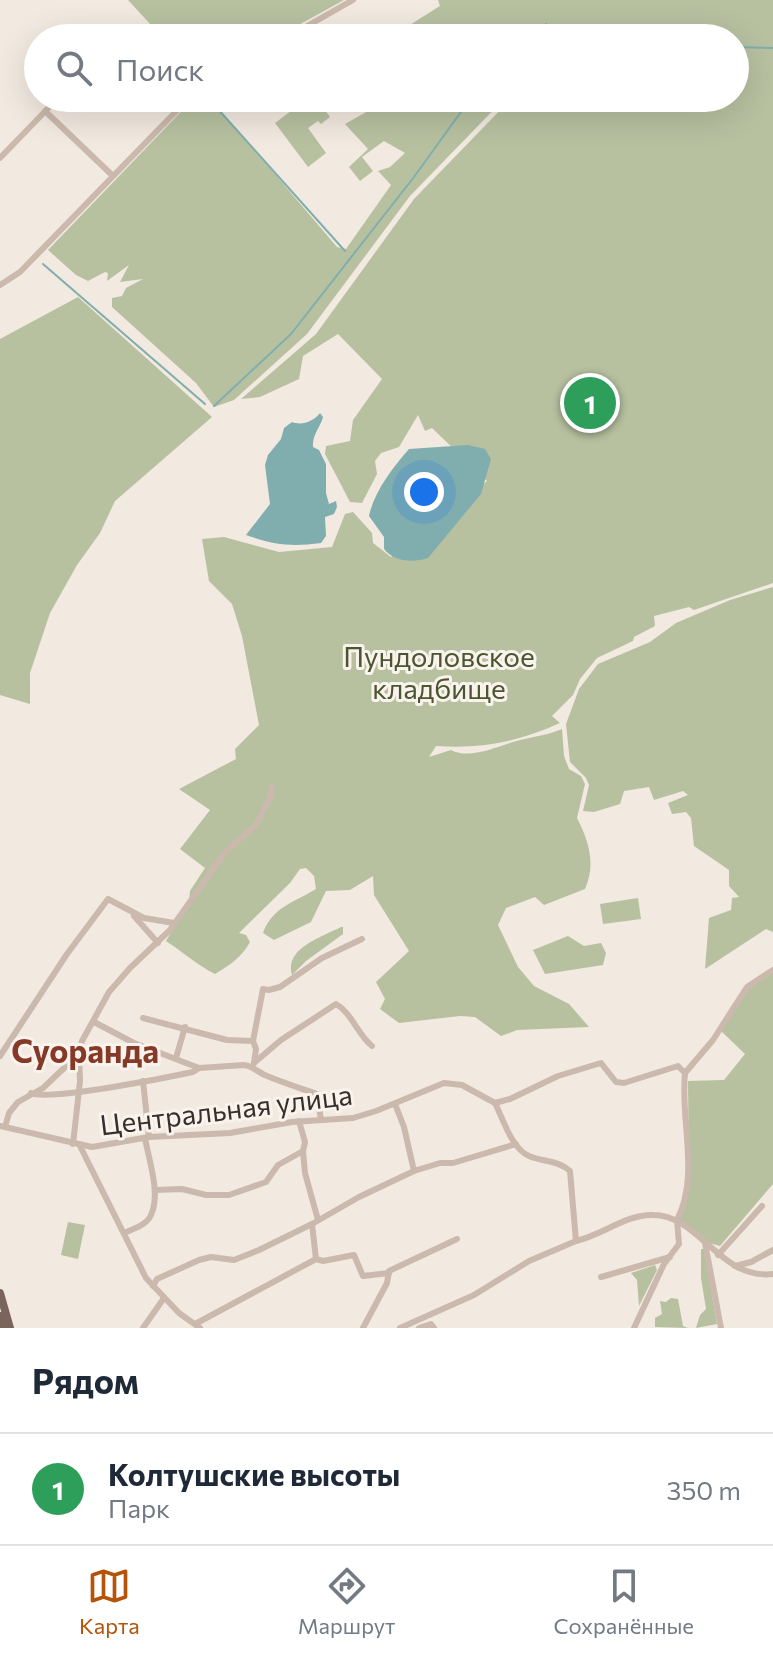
<!DOCTYPE html>
<html lang="ru">
<meta charset="utf-8">
<style>
body{margin:0;font-family:Commissioner,sans-serif;background:#f6f6f7;color:#1f2937}
.you{position:absolute;left:424px;top:492px;width:28px;height:28px;margin:-20px;border:6px solid #fff;border-radius:50%;background:#1a73e8;box-shadow:0 0 0 12px #1a73e833}
.badge{display:grid;place-items:center;width:52px;height:52px;border-radius:50%;background:#b45309;color:#fff;font-size:26px;font-weight:700}
.pin{position:absolute;translate:-50% -50%;border:4px solid #fff;box-shadow:0 2px 8px #0006}
.list{margin:0;padding:0;list-style:none}
h2{display:flex;justify-content:space-between;align-items:center;height:104px;margin:0;padding:0 32px;font-size:34px}
h2 small{font-size:26px;font-weight:400;color:#747a83}
.list li{display:grid;grid-template-columns:52px 1fr auto;gap:24px;align-items:center;box-sizing:border-box;height:112px;padding:0 32px;border-top:2px solid #e0e1e3}
.list b{display:block;font-size:30px;white-space:nowrap}
.list p{margin:0;font-size:26px;white-space:nowrap;color:#747a83}
.list em{font-size:26px;font-style:normal;color:#747a83}
.icon{flex:none;width:44px;height:44px;fill:none;stroke:currentColor;stroke-width:2;stroke-linecap:round;stroke-linejoin:round}
.map{position:relative;flex:none;width:773px;height:1328px;overflow:hidden}
.search{position:absolute;background:#fff;box-shadow:0 8px 32px #0002;left:24px;right:24px;top:24px;height:88px;display:flex;align-items:center;gap:20px;box-sizing:border-box;padding:0 28px;border-radius:44px;color:#747a83;font-size:30px}
.sheet{height:216px;background:#fff}
nav{display:flex;justify-content:space-around;align-items:center;box-sizing:border-box;height:112px;border-top:2px solid #e0e1e3;background:#fff;font-size:22px;color:#747a83}
nav a{display:grid;justify-items:center;gap:4px}
nav .on{color:#b45309}
.map>svg:first-child{display:block}
.green{fill:#b7c1a0}
.water{fill:#80aeae}
.lines{fill:none;stroke-linecap:round;stroke-linejoin:round}
.stream{stroke:#80aeae;stroke-width:2}
.minor{stroke:#cab9ac;stroke-width:6}
.major{stroke:#7a655d;stroke-width:8}
.labels{text-anchor:middle;dominant-baseline:central;stroke-width:6;stroke-linejoin:round;paint-order:stroke}
.park-label{font-size:28px;fill:#49562f;stroke:#faf3ed}
.street-label{font-size:28px;fill:#382f2b;stroke:#faf3ed}
.quarter-label{font-size:32px;font-weight:bold;fill:#843a27;stroke:#faf3ed}
</style>
<div class="map">
<svg width="773" height="1328" viewBox="0 0 773 1328">
<rect width="100%" height="100%" fill="#f2e9e0"/>
<g class="green">
<path d="M128 0H344L275 38H163Z"/>
<path d="M438 0H773V583L694 610 689 607 654 616 655 626 634 637 633 641 597 658 580 679 573 695 552 716 560 723C518 742 481 749 436 746L429 757 451 750C468 759 491 749 507 744 525 737 544 737 562 729L564 756 569 769 581 776 585 784 577 818C589 841 596 865 585 889L544 905 535 897 506 908 498 925 518 967 534 986 569 1004 589 1027 517 1030 501 1036 475 1017 460 1016 399 1023 380 1009 385 999 376 982 409 951 374 895 373 876 350 890 326 891 311 922 274 940 263 933C272 907 295 902 316 889L314 876 306 868 300 869 290 883 239 933 246 935 250 942C242 957 230 965 215 974 197 965 183 952 166 941L189 902 190 891 205 868 180 849 210 810 179 789 236 759 235 749 259 725 242 636 232 604 209 581 202 539 224 537 279 552 332 547 345 514 353 512 372 533 373 543 391 557 487 481 432 428 425 431 418 415 399 447 381 453 375 461 377 474 362 503 350 502 325 454 326 446 350 441 353 420 382 379 338 334 303 356 299 379 260 397 241 399 316 334 414 199 512 98H735V38H389L440 6Z"/>
<path d="M194 98H210L337 247 346 249 391 185 378 171 390 167 405 153 384 141 362 157 373 171 360 181 349 167 368 149 345 124 391 98H505L410 196 307 334 234 400 214 407 196 383 112 307V298L122 296 126 288 143 279 120 282 129 265 107 281 108 273 105 272 88 281 76 275 48 250Z"/>
<path d="M303 102 309 109 319 102 330 117 321 124 318 121 308 128 326 153 308 167 275 123Z"/>
<path d="M78 297 212 417 115 501 100 533 77 565 50 613 30 673V704L0 695V339Z"/>
<path d="M773 587V932L766 929 705 969 709 918 731 910 732 898 739 897 729 886V870L694 846 691 818 686 812 672 814 668 803 688 795 683 791 654 800 649 787 624 791 620 804 594 812 583 811 589 785 586 778 570 762 566 724 579 689 598 664 650 642 676 623 730 600Z"/>
<path d="M638 898 641 919 603 924 600 904Z"/>
<path d="M341 927H343V934L306 961 292 975C284 948 322 937 341 927Z"/>
<path d="M568 936 584 946 601 943 606 953 603 965 545 974 533 950Z"/>
<path d="M773 972V1184L720 1246 709 1243 679 1219 689 1182 688 1081 724 1080 745 1054 721 1031 748 989Z"/>
<path d="M68 1222 85 1225 78 1259 61 1255Z"/>
<path d="M701 1249H704L717 1324 696 1328 700 1315 706 1309 701 1278Z"/>
<path d="M655 1265 657 1270 639 1306 637 1280 631 1273Z"/>
<path d="M671 1298 678 1299 683 1326 688 1328 655 1327V1318L662 1314 660 1301 666 1302Z"/>
</g>
<g class="water">
<path d="M320 413 323 417C320 428 312 435 313 447L319 450 326 464V493L329 504 336 501 337 507 334 514 325 517 326 536 321 543C291 547 274 545 246 535L270 504 265 465 268 455 281 439 284 428 292 422C302 426 314 421 320 413Z"/>
<path d="M468 445 485 449 491 459 481 494 428 558C412 563 395 562 384 549V537L369 516C374 492 393 467 409 449Z"/>
</g>
<g class="lines">
<g class="stream">
<path d="M531 38 546 24 559 38"/>
<path d="M735 47 773 48"/>
<path d="M208 98 345 251"/>
<path d="M43 264 205 404"/>
<path d="M214 406 291 334 414 177 471 98"/>
</g>
<g class="minor">
<path d="M286 38 353 0"/>
<path d="M45 111 113 176"/>
<path d="M0 158 58 98"/>
<path d="M0 285 20 272 189 98"/>
<path d="M134 916 158 943"/>
<path d="M143 1018 227 1040 253 1041 256 1049 254 1063"/>
<path d="M94 1022 134 1043 199 1068"/>
<path d="M253 1041 263 989 269 990 280 987 322 958 362 939"/>
<path d="M0 1056 67 954 108 899 144 918 174 923"/>
<path d="M176 1058 185 1027"/>
<path d="M254 1063 281 1040 336 1004C352 1013 357 1034 372 1046"/>
<path d="M685 1073 713 1040 747 987 773 970"/>
<path d="M143 1081 149 1137"/>
<path d="M31 1093C50 1101 165 1078 193 1072L199 1068 244 1065C253 1066 259 1073 267 1076 284 1083 300 1088 317 1094L321 1120"/>
<path d="M495 1103C503 1119 512 1149 529 1156 543 1162 558 1160 570 1171L576 1241C602 1235 627 1214 653 1215 700 1215 719 1280 773 1274"/>
<path d="M495 1103 510 1099 558 1076 601 1063 616 1082 624 1083 678 1066 685 1073C680 1122 700 1175 677 1220"/>
<path d="M395 1104 404 1127 414 1171"/>
<path d="M0 1126 92 1147 149 1137 230 1133 292 1122 353 1118 376 1111 444 1083 462 1085 495 1103"/>
<path d="M5 1127 9 1113 18 1102 43 1088 79 1054 82 1041 109 992 130 968 170 930 226 851 256 825 270 797 272 786"/>
<path d="M73 1144 80 1081 79 1054"/>
<path d="M80 1146 146 1278 179 1313 200 1328"/>
<path d="M303 1151 305 1173 318 1220"/>
<path d="M156 1190 182 1189 206 1195H229L266 1182 278 1165 303 1151 305 1142 299 1121"/>
<path d="M312 1224 316 1259 323 1261 354 1255 363 1276 389 1273"/>
<path d="M124 1233C133 1229 147 1225 151 1215 161 1194 149 1161 145 1138"/>
<path d="M705 1243 721 1328"/>
<path d="M718 1255 762 1206"/>
<path d="M735 1266 751 1262 773 1250"/>
<path d="M601 1277 670 1257"/>
<path d="M153 1286 157 1279 199 1260 211 1257 234 1260 259 1250 312 1224 359 1197 414 1171 440 1163H453L516 1144"/>
<path d="M197 1323 316 1259"/>
<path d="M143 1328 164 1298"/>
<path d="M363 1328 387 1283 389 1271 457 1239"/>
<path d="M400 1328 474 1295 529 1261 576 1241"/>
<path d="M419 1328 431 1324 434 1328"/>
<path d="M634 1328 664 1264 679 1244 677 1220"/>
</g>
<g class="major">
<path d="M0 1293 10 1328"/>
<path d="M0 1316 3 1328"/>
</g>
</g>
<g class="labels">
<g class="park-label">
<text x="439" y="656">Пундоловское<tspan x="439" dy="32">кладбище</tspan></text>
</g>
<g class="street-label">
<text transform="translate(226 1109) rotate(-7)">Центральная улица</text>
</g>
<g class="quarter-label">
<text x="85" y="1050">Суоранда</text>
</g>
</g>
</svg>
<div class="you"></div>
<div class="pin badge" style="left:590px;top:403px;background:#2e9e5b">1</div>
<div class="search"><svg class="icon" aria-label="search" viewBox="0 0 24 24"><circle cx="10" cy="10" r="6"/><path d="M15 15l6 6"/></svg>Поиск</div>
</div>
<section class="sheet">
<h2>Рядом<small></small></h2>
<ul class="list">
<li><span class="badge" style="background:#2e9e5b">1</span><div><b>Колтушские высоты</b><p>Парк</p></div><em>350 m</em></li>
</ul>
</section>
<nav>
<a class="on"><svg class="icon" aria-label="map" viewBox="0 0 24 24"><path d="M3 6l6-2 6 2 6-2v14l-6 2-6-2-6 2zM9 4v14M15 6v14"/></svg>Карта</a>
<a><svg class="icon" aria-label="directions" viewBox="0 0 24 24"><path d="M12 3l9 9-9 9-9-9zM9 14v-3h6M13 9l2 2-2 2"/></svg>Маршрут</a>
<a><svg class="icon" aria-label="saved" viewBox="0 0 24 24"><path d="M7 4h10v16l-5-4-5 4z"/></svg>Сохранённые</a>
</nav>
